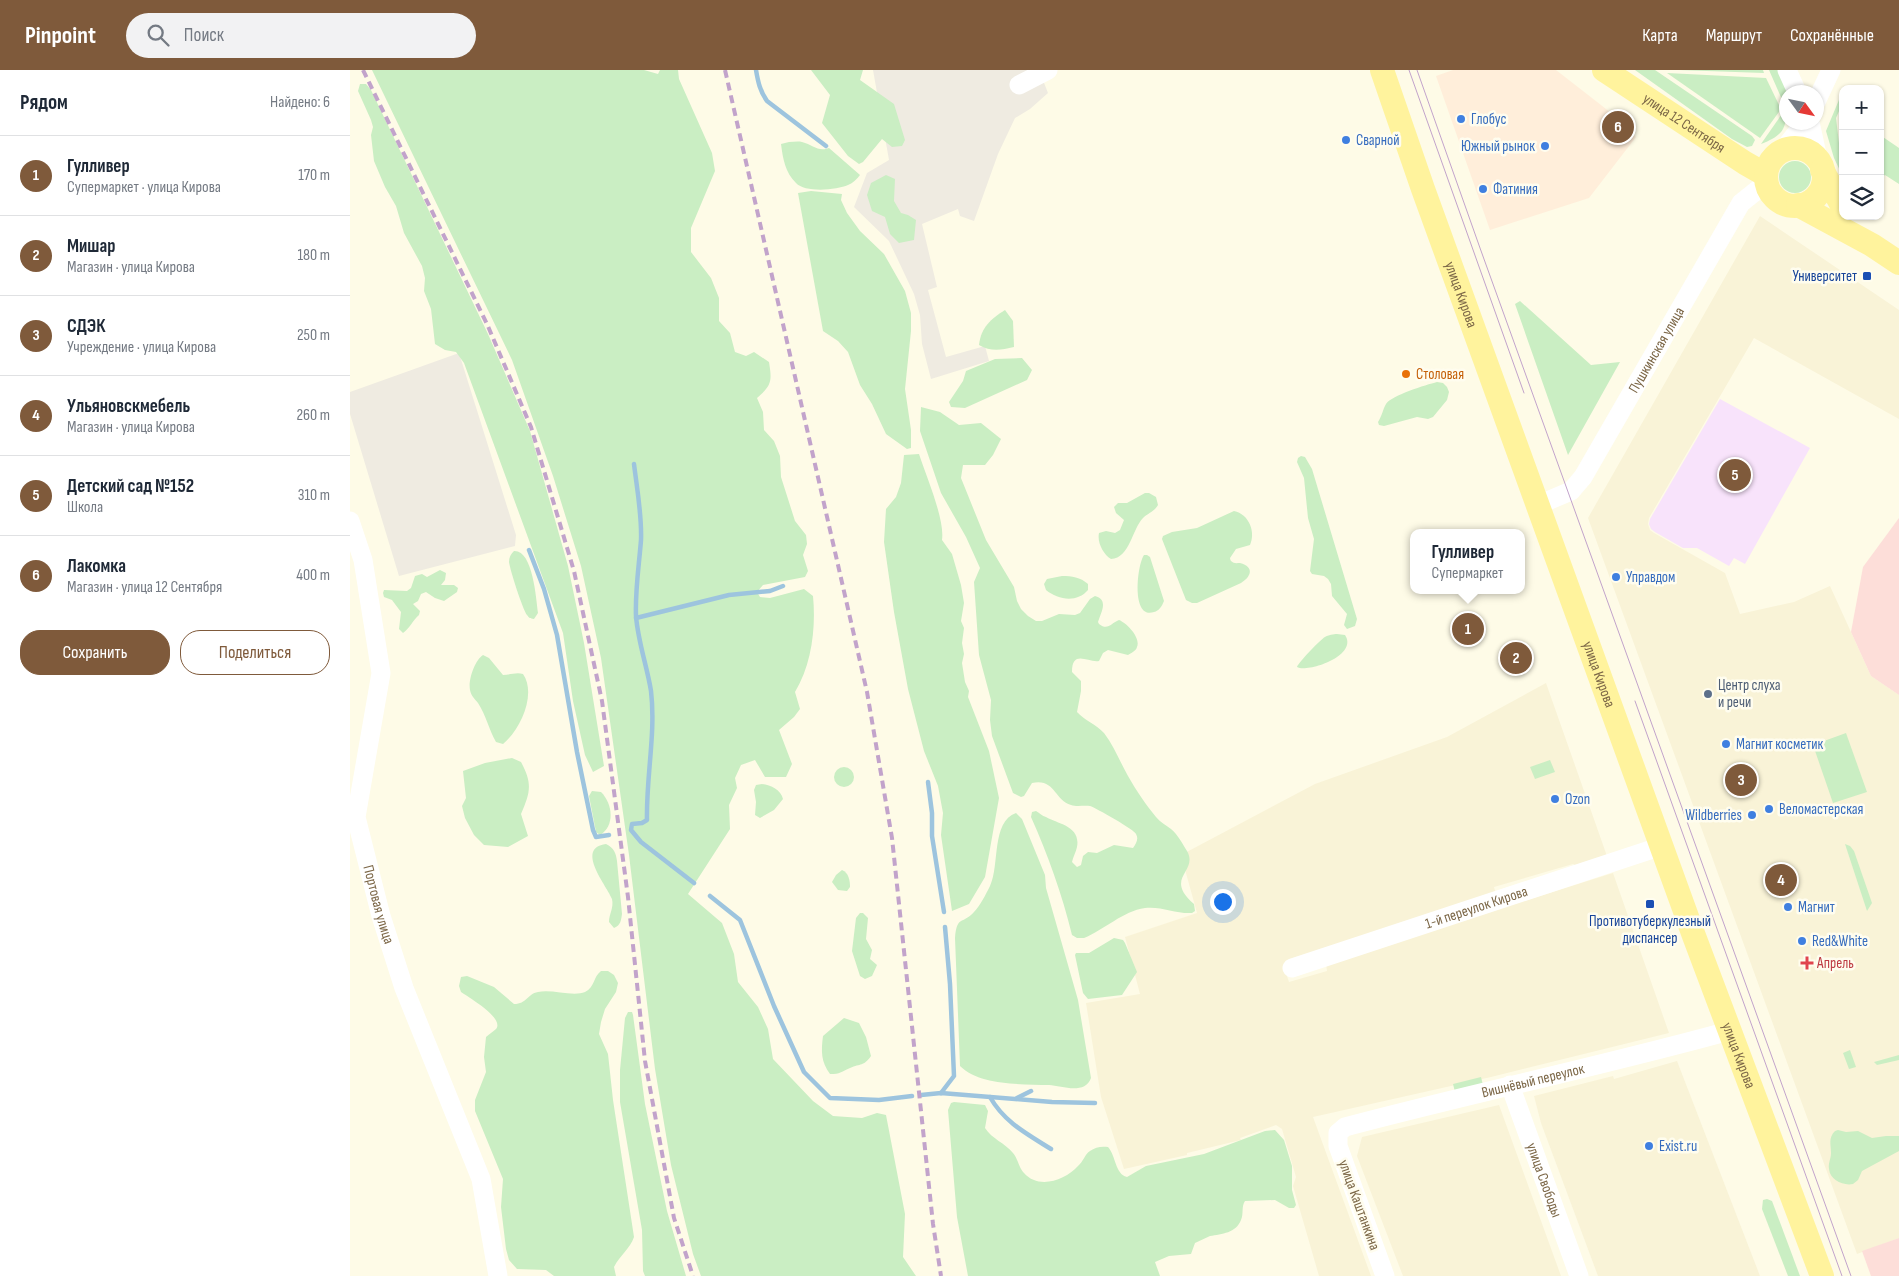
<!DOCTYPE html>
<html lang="ru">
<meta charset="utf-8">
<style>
body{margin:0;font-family:"Sofia Sans Condensed",sans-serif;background:#f2f2f3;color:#1f2937}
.controls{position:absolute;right:15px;top:15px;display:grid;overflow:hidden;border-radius:10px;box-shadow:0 1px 4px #0004}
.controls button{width:45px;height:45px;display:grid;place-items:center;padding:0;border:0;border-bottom:1px solid #e0e1e3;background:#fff;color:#1f2937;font:25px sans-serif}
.compass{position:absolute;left:1429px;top:15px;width:45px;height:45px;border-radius:50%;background:#fff;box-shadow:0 1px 4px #0004;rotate:123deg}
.you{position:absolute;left:872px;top:831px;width:18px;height:18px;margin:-12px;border:4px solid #fff;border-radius:50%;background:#1a73e8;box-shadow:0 0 0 8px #1a73e833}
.badge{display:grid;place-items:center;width:32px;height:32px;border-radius:50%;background:#7f5a3b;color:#fff;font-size:16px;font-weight:700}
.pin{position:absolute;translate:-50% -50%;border:2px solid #fff;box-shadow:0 1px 5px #0006}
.popup{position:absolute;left:1060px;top:459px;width:115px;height:65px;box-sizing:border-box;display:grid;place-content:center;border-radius:10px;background:#fff;filter:drop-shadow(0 1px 4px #0005);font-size:16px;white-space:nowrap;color:#747a83}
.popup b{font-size:19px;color:#1f2937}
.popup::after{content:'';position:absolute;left:50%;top:100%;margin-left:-10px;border:10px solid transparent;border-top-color:#fff}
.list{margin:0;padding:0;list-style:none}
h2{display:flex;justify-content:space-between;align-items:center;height:65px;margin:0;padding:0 20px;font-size:21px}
h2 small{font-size:16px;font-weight:400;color:#747a83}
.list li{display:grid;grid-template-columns:32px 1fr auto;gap:15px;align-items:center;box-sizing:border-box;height:80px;padding:0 20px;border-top:1px solid #e0e1e3}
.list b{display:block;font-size:19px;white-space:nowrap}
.list p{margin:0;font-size:16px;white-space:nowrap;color:#747a83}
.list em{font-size:16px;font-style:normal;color:#747a83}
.actions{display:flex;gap:10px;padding:15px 20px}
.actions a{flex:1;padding:11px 0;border:1px solid #7f5a3b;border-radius:20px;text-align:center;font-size:18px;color:#7f5a3b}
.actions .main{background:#7f5a3b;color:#fff}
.icon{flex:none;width:28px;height:28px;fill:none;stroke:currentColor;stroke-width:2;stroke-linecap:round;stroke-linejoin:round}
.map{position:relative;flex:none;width:1549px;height:1206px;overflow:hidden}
header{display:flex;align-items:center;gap:30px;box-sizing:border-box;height:70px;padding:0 25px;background:#7f5a3b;color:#fff}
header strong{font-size:24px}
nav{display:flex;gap:28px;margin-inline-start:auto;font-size:18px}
.search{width:350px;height:45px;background:#f2f2f3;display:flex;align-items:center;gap:12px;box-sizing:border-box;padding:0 18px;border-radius:28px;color:#747a83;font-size:19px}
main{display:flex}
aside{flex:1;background:#fff}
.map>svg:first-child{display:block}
.residential{fill:#f9f3d7}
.commercial{fill:#ffeeda}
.industrial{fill:#efebe1}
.education{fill:#f8e3fb}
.medical{fill:#fdded9}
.green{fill:#caeec3}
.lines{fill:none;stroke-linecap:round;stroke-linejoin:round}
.stream{stroke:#9dc4de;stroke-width:4.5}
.minor{stroke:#fff;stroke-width:19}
.major{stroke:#fff39d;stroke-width:24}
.tram{stroke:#c2a3cb;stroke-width:1}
.rail{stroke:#c2a3cb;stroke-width:4;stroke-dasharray:8 5;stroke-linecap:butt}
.shop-dot{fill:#3f7fe0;stroke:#fffdef;stroke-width:2}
.transit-dot{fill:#1a4fb4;stroke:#fffdef;stroke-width:2}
.food-dot{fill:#e8710a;stroke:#fffdef;stroke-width:2}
.service-dot{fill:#5c6f8a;stroke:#fffdef;stroke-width:2}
.health-dot{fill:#e0444e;stroke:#fffdef;stroke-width:2}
.labels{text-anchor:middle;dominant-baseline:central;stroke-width:5;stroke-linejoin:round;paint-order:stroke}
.shop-label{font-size:15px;fill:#366cbe;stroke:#fffdef;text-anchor:start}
.street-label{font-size:15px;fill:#7c6747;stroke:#fffdef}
.transit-label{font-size:15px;fill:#164399;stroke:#fffdef;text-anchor:end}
.food-label{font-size:15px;fill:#c56008;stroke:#fffdef;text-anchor:start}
.service-label{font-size:15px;fill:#4e5e75;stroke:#fffdef;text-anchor:start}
.health-label{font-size:15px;fill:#be3a42;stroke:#fffdef;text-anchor:start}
</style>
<header>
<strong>Pinpoint</strong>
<div class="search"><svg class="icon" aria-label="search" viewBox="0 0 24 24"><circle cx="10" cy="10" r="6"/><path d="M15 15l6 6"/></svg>Поиск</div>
<nav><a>Карта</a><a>Маршрут</a><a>Сохранённые</a></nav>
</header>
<main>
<aside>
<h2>Рядом<small>Найдено: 6</small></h2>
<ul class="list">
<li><span class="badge">1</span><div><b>Гулливер</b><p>Супермаркет · улица Кирова</p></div><em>170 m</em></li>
<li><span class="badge">2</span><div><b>Мишар</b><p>Магазин · улица Кирова</p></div><em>180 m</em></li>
<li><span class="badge">3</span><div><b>СДЭК</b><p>Учреждение · улица Кирова</p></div><em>250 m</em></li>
<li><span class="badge">4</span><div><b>Ульяновскмебель</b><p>Магазин · улица Кирова</p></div><em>260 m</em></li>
<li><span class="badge">5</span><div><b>Детский сад №152</b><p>Школа</p></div><em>310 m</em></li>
<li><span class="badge">6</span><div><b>Лакомка</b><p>Магазин · улица 12 Сентября</p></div><em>400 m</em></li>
</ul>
<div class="actions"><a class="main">Сохранить</a><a>Поделиться</a></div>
</aside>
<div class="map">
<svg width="1549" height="1206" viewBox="0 0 1549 1206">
<rect width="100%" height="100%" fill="#fefbe7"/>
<g class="residential">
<path d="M1410 146 1549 240V349L1404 268 1299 448 1298 454 1300 460 1304 463 1375 503 1390 544 1444 532 1480 516 1521 606 1549 625V1168L1507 1184 1238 448Z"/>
<path d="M1196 613 1258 789 1231 798 1223 794 1144 817 1147 828 934 897 939 912 977 901 976 893 1263 803 1319 963 1141 1007 963 1047 1021 1206H969L943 1116 946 1107 932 1059 926 1055 890 1068 891 1070 837 1083V1085L774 1099 751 1027 736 933 790 924 775 867 847 843 831 785 965 714 1097 667Z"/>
<path d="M1327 991 1410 1206H1248L1191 1053 1184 1026 1263 1006 1264 1009Z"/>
<path d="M1149 1035 1211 1206H1053L1007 1086 1012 1067Z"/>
</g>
<path class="commercial" d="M1103 0H1206L1251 35 1276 55 1274 57 1286 67 1239 128 1140 160 1086 6Z"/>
<g class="industrial">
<path d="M523 0H689L698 23 680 39 665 48 648 84 624 151 610 146 608 139 572 154 587 217 578 220 596 287 635 276 639 291 581 309 572 274 570 245 564 224 539 171 504 137 517 103 539 90Z"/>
<path d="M109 283 166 465 165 476 49 506 0 344V322Z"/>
</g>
<path class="education" d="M1370 329 1460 378 1395 494 1384 488 1379 496 1347 478H1333L1305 462 1301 459 1299 454 1300 449Z"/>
<g class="medical">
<path d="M1549 448V625L1521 606 1501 562 1513 497Z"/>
<path d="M1549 1168V1206H1521L1512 1181Z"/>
</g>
<g class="green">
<path d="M22 0H294L308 4 310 0H328L329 9 362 83 365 101 341 158V182L361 208 369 228V251L380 263 385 282 396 286 404 282 419 292C422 311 422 315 407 328L413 342 414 360 424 371 430 386 431 407 445 451 456 465 457 474 453 485 458 501 455 507 413 515 407 522 410 527 420 528 454 519 463 526C466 557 462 594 445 622L450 639 444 647 429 660 442 694 436 707H415L405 690 391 695 385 708 387 718 379 735 380 759 338 824 372 853 384 884 388 912 408 937 418 959 423 989 463 1031 483 1046 512 1048 527 1043 536 1045 555 1144 553 1187 566 1206H351L343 1184 321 1095 305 999 279 785 251 588 231 496 203 406 162 290Z"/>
<path d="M461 0H513L510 10 544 34 555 70 552 76 542 77 532 69 513 92 509 94 498 86 472 53 480 25Z"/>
<path d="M1285 0H1305L1402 66 1405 70 1402 76 1397 77 1382 69Z"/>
<path d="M1328 0H1413L1414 3Z"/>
<path d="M1419 0H1428C1433 11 1442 23 1434 34Z"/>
<path d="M1317 3 1416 8 1431 39 1410 68Z"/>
<path d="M10 14H16L21 20 138 264 180 361 218 496 234 573 254 696 243 702 235 685 223 631 213 563 114 293 106 282 95 280 85 274 81 239 74 221 75 208 72 196 54 163 46 136 35 117 24 91 21 65 23 57 21 50 8 21Z"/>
<path d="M1491 25 1493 26V32L1486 48 1489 73 1493 82V107L1484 88 1476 61Z"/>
<path d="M1436 38C1437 59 1432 66 1411 74Z"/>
<path d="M1530 65 1549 78V114L1535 105 1530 108Z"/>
<path d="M439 72C443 72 448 71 452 72 463 75 468 82 479 78L510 105C507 109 503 113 498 115 487 120 455 123 446 113 435 102 433 89 431 74Z"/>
<circle cx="1445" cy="107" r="16"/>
<path d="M536 105 545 109 544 131 551 143 558 145 566 150 564 170 549 173 540 164 535 147 522 141 517 125 521 113Z"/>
<path d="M461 121 492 124 491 130 497 143 510 161 534 184 555 221 561 243V261L555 319 561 360V378L557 379 536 364 522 334 510 315 498 282 488 271 473 261 448 123Z"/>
<path d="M1170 231 1241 295 1270 292 1218 385 1165 234Z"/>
<path d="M655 240 663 251 664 277C651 280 641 282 629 275 631 257 641 249 655 240Z"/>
<path d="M672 288 682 300 677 310 615 338 601 337 599 332 613 311 616 301 645 289Z"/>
<path d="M1087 312 1093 313 1097 317 1099 322 1097 330 1083 347 1078 349 1067 347 1034 356 1029 355 1028 352C1032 346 1033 339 1036 334 1042 325 1076 315 1087 312Z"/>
<path d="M571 337 590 342 609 355 631 353 651 369 643 385 635 395H613L611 408 636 470 664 517 667 531 671 539 678 546 686 551H692L709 544 725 545 730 543 740 529 745 526C759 530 751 542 748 552L749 554C758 561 761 553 769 550 777 553 791 568 787 577 786 581 781 583 778 585L758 580 753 583 749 591C738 593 722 579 722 602L731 611V621L727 642C735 651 746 654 754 663 764 676 770 692 778 706 786 720 796 735 806 747 810 752 816 755 821 759 828 765 832 773 837 781 849 802 813 807 844 834L845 841 842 843C826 844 811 836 795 838 773 841 754 860 734 868H727L722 865C712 824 698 785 681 747L682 742 686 741C690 743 692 746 696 747 708 754 731 756 727 777 726 782 723 787 722 792L727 797 731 795 733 786 738 782 747 783 764 775 783 778C786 774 789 769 786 764 785 760 746 738 740 736 734 735 727 737 721 735 704 730 705 708 682 713L674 726 671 727 663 723 642 666 640 650 641 630 629 585 624 512 630 498 616 467 591 423 570 361Z"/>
<path d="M569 384C576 406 595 449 592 470L602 484 611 515 614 533 611 551 614 558 612 573 614 584 612 593 615 612 619 621 618 627 639 681 649 728 635 807 619 834 602 841 591 765 593 743 588 716 574 681 558 619 544 542 534 472 536 439 546 427 551 413 554 385Z"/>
<path d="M951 386 955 387 962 399 1007 549 1005 556 997 559 994 555 997 544 982 526 981 514 978 509 974 506 962 504 960 501 964 469 958 448 954 408 947 392 948 388Z"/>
<path d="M795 423H799L806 427 808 435C804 442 798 443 793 448 782 459 780 488 761 489 753 484 747 472 749 463L756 461 765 463 770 460 774 450 766 443 764 437 768 433H777Z"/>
<path d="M884 441C899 444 906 462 900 475L886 479 880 488C880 489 881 491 881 491 884 494 887 493 890 493 905 497 901 507 891 513L847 533H842L836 530 812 469 813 466 822 462 847 458Z"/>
<path d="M164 481C183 480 186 528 188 543L184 549C180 548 180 549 177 545 173 540 160 500 159 492 159 487 161 484 164 481Z"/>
<path d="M794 485H797L800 487 814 531C812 536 809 541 804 542 781 550 787 495 794 485Z"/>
<path d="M90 500 96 503 95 510 91 515H104L108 518 107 522 94 531 85 528 76 522 71 524 68 531 63 534 70 541 69 545C63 550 60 558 53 563L49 559 51 542 42 530 34 527 33 523 34 520 57 521 61 518 65 506 72 504 77 507Z"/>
<path d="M712 506C722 506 730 507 738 514V520C727 533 708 530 696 520L694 514 697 509Z"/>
<path d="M987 564 995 565C1009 586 957 603 947 597 948 593 971 569 975 567 978 565 984 564 987 564Z"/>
<path d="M133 585 139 588 153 605C160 605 166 602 173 604 187 624 170 660 153 674L146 672C139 660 136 645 128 633 125 629 121 626 120 620 118 610 125 590 133 585Z"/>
<path d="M1496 663 1517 722 1483 733 1463 675Z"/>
<path d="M162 688 171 692C183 714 180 723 171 744L178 766 158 777 134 775 124 765 115 748 112 736 116 728 113 701 135 693Z"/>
<path d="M1200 690 1205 702 1185 709 1180 697Z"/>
<circle cx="494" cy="707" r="10"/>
<path d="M412 714C421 715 431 720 433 729L424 740 410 748 405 745 406 732 404 720 406 715Z"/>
<path d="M242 721 251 722C263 734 265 756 250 765L246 762 239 726Z"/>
<path d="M666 743 672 749 695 805 696 818 728 930 741 1008C735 1025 712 1016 699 1015 673 1014 630 1016 610 996L605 868C607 845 612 855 624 842 630 836 636 824 640 816 650 795 641 752 666 743Z"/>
<path d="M256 774C264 778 266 783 267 791L272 844C271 850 271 855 264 858L259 852C259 844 264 838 262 829 258 817 224 778 256 774Z"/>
<path d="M1495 774 1500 776 1504 781 1522 833 1517 841Z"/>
<path d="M492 800C499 803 500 811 500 817L497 821 488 820 482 812 486 805Z"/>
<path d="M510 843H513L518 848 516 869 522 880 520 889 527 895 522 906 515 909 510 906 502 881 506 848Z"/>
<path d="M764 868 773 870 775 873 787 902 772 925 738 929 733 923 725 885 726 883H739Z"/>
<path d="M251 901H258L264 905 268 913 266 922 255 939 251 952 249 964 258 984 263 1030 284 1167C280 1179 270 1185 264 1197L266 1206H204L196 1200 167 1199 159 1190 156 1179 151 1137 153 1109 125 1041V1030L136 1002 134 987 136 967C139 964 143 962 146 959 155 948 118 927 111 922L109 916 111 907 117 906 144 917 164 934C177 934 177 924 188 922 202 919 223 927 235 922 245 917 243 907 251 901Z"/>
<path d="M278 942H282L283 945 295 1034 317 1141 336 1206H295L293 1201 292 1160 270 1032V1000L275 948Z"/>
<path d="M494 948 509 953 516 967 521 986C513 997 511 993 500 998 490 1002 491 1004 480 1004 471 992 471 981 473 966Z"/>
<path d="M1500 980 1506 997 1499 999 1493 983Z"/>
<path d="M1549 985V990L1527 995 1524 992Z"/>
<path d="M1131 1007 1133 1015 1105 1022 1103 1014Z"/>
<path d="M604 1032 635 1035 638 1041 635 1058C642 1069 655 1073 663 1083 668 1089 669 1098 674 1103 689 1120 715 1110 728 1096 733 1092 735 1084 740 1081 745 1077 752 1076 758 1077 766 1086 765 1104 777 1107L796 1096 854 1084 915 1061 925 1060 934 1070 942 1096V1120L946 1135 944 1138H939L925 1130 895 1131C891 1137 894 1143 891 1150 886 1163 872 1164 860 1166 855 1168 850 1171 845 1173L841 1184 819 1186 805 1192 810 1206H618L607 1147 598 1040 601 1033Z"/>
<path d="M1488 1060 1496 1062 1508 1061 1522 1068 1536 1066H1549V1081L1512 1101 1508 1110 1503 1114C1493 1116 1480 1110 1479 1099 1478 1093 1481 1089 1481 1083 1481 1074 1478 1068 1485 1061Z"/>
<path d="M1417 1129 1422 1131 1450 1206H1438L1412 1139 1413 1130Z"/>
</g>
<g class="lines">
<g class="stream">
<path d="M406 0C408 12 410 21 417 31L476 76"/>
<path d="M284 394C287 419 292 445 291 470 289 496 285 520 286 546 288 572 297 596 301 621 306 663 296 707 297 750L292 753 282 754 281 760 291 772 344 813"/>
<path d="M179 480 194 519 207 565 227 682 243 760 246 767 259 765"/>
<path d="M286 548 379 525 420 521 433 516"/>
<path d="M578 712 582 743V766L594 842"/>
<path d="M360 826 390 850 424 936 454 1002 480 1028 529 1030 562 1026"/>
<path d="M591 1023 604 1006 600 914 595 857"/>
<path d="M571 1025 591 1023 702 1032 745 1033"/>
<path d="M640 1027C654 1052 677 1064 701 1079"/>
<path d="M667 1028 681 1021"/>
</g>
<g class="minor">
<path d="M1437 0 1447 22"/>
<path d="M669 15 698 0"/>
<path d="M1466 32 1481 0"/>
<path d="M1460 52 1468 89"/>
<path d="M1433 80 1455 52"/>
<path id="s1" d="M1188 435 1221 421 1233 407 1391 133 1416 113"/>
<path id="s2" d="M0 451 13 490 31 603 6 747 31 846 54 918 131 1109 148 1206"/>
<path id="s3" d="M942 898 1312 776"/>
<path id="s4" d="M1160 1015 1229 1206"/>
<path id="s5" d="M1035 1206 988 1076V1063L995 1057C1123 1023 1252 996 1379 961"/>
</g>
<g class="major">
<path id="s6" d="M1032 0 1073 119 1344 866 1472 1206"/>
<path id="s7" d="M1254 0 1395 93 1416 105"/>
<circle cx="1445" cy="107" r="29"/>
<path d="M1472 100 1493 137"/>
<path d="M1448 135 1522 175 1549 193"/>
</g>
<g class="tram">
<path d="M1059 0 1174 323"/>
<path d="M1067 0 1130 178 1501 1206"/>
<path d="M1285 631 1492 1206"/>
</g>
<g class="rail">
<path d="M13 0 137 254 181 357 224 501 252 631 278 827 295 991 324 1148 343 1206"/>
<path d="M375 0 517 622 542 768 583 1154 591 1206"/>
</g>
</g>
<g class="shop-dot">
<circle cx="1111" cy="49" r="5"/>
<circle cx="996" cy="70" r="5"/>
<circle cx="1195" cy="76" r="5"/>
<circle cx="1133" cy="119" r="5"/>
<circle cx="1266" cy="507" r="5"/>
<circle cx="1376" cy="674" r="5"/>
<circle cx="1205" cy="729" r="5"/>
<circle cx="1419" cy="739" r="5"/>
<circle cx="1402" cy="745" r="5"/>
<circle cx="1438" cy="837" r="5"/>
<circle cx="1452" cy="871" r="5"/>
<circle cx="1299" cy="1076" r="5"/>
</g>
<g class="transit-dot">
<rect x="1512" y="201" width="10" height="10" rx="2.5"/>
<rect x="1295" y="829" width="10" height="10" rx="2.5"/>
</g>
<circle class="food-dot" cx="1056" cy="304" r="5"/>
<circle class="service-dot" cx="1358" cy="624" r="5"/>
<path class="health-dot" d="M1454.5 885.5h5v5h5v5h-5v5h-5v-5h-5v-5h5z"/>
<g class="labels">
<g class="shop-label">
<text x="1121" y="49">Глобус</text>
<text x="1006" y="70">Сварной</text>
<text x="1185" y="76" text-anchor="end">Южный рынок</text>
<text x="1143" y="119">Фатиния</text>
<text x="1276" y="507">Управдом</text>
<text x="1386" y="674">Магнит косметик</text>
<text x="1215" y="729">Ozon</text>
<text x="1429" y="739">Веломастерская</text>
<text x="1392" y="745" text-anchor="end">Wildberries</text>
<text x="1448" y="837">Магнит</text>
<text x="1462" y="871">Red&amp;White</text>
<text x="1309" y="1076">Exist.ru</text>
</g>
<g class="street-label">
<text stroke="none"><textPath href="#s7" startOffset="96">улица 12 Сентября</textPath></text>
<text stroke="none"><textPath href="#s6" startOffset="238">улица Кирова</textPath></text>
<text stroke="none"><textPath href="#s1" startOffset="201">Пушкинская улица</textPath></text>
<text stroke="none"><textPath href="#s6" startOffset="642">улица Кирова</textPath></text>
<text stroke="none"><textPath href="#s2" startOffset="392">Портовая улица</textPath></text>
<text stroke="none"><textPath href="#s3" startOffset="194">1-й переулок Кирова</textPath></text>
<text stroke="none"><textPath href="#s6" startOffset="1048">улица Кирова</textPath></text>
<text stroke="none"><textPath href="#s5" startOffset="354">Вишнёвый переулок</textPath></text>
<text stroke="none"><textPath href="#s4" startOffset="101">улица Свободы</textPath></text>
<text transform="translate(1009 1135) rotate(70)">улица Каштанкина</text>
</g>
<g class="transit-label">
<text x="1507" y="206">Университет</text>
<text x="1300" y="851" text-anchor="middle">Противотуберкулезный<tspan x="1300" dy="17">диспансер</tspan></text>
</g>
<g class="food-label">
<text x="1066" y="304">Столовая</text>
</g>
<g class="service-label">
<text x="1368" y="615">Центр слуха<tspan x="1368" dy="17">и речи</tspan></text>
</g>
<g class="health-label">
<text x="1467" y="893">Апрель</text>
</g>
</g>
</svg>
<div class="controls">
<button>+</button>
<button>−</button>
<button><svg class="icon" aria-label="layers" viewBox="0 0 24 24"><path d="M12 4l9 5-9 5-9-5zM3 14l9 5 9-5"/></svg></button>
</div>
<svg class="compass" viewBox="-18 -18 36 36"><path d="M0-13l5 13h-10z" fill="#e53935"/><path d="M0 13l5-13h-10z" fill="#747a83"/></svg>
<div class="you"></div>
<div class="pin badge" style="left:1118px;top:559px">1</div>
<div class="popup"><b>Гулливер</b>Супермаркет</div>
<div class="pin badge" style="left:1166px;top:588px">2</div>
<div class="pin badge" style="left:1391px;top:710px">3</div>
<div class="pin badge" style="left:1431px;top:810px">4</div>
<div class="pin badge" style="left:1385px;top:405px">5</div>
<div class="pin badge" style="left:1268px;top:57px">6</div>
</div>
</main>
